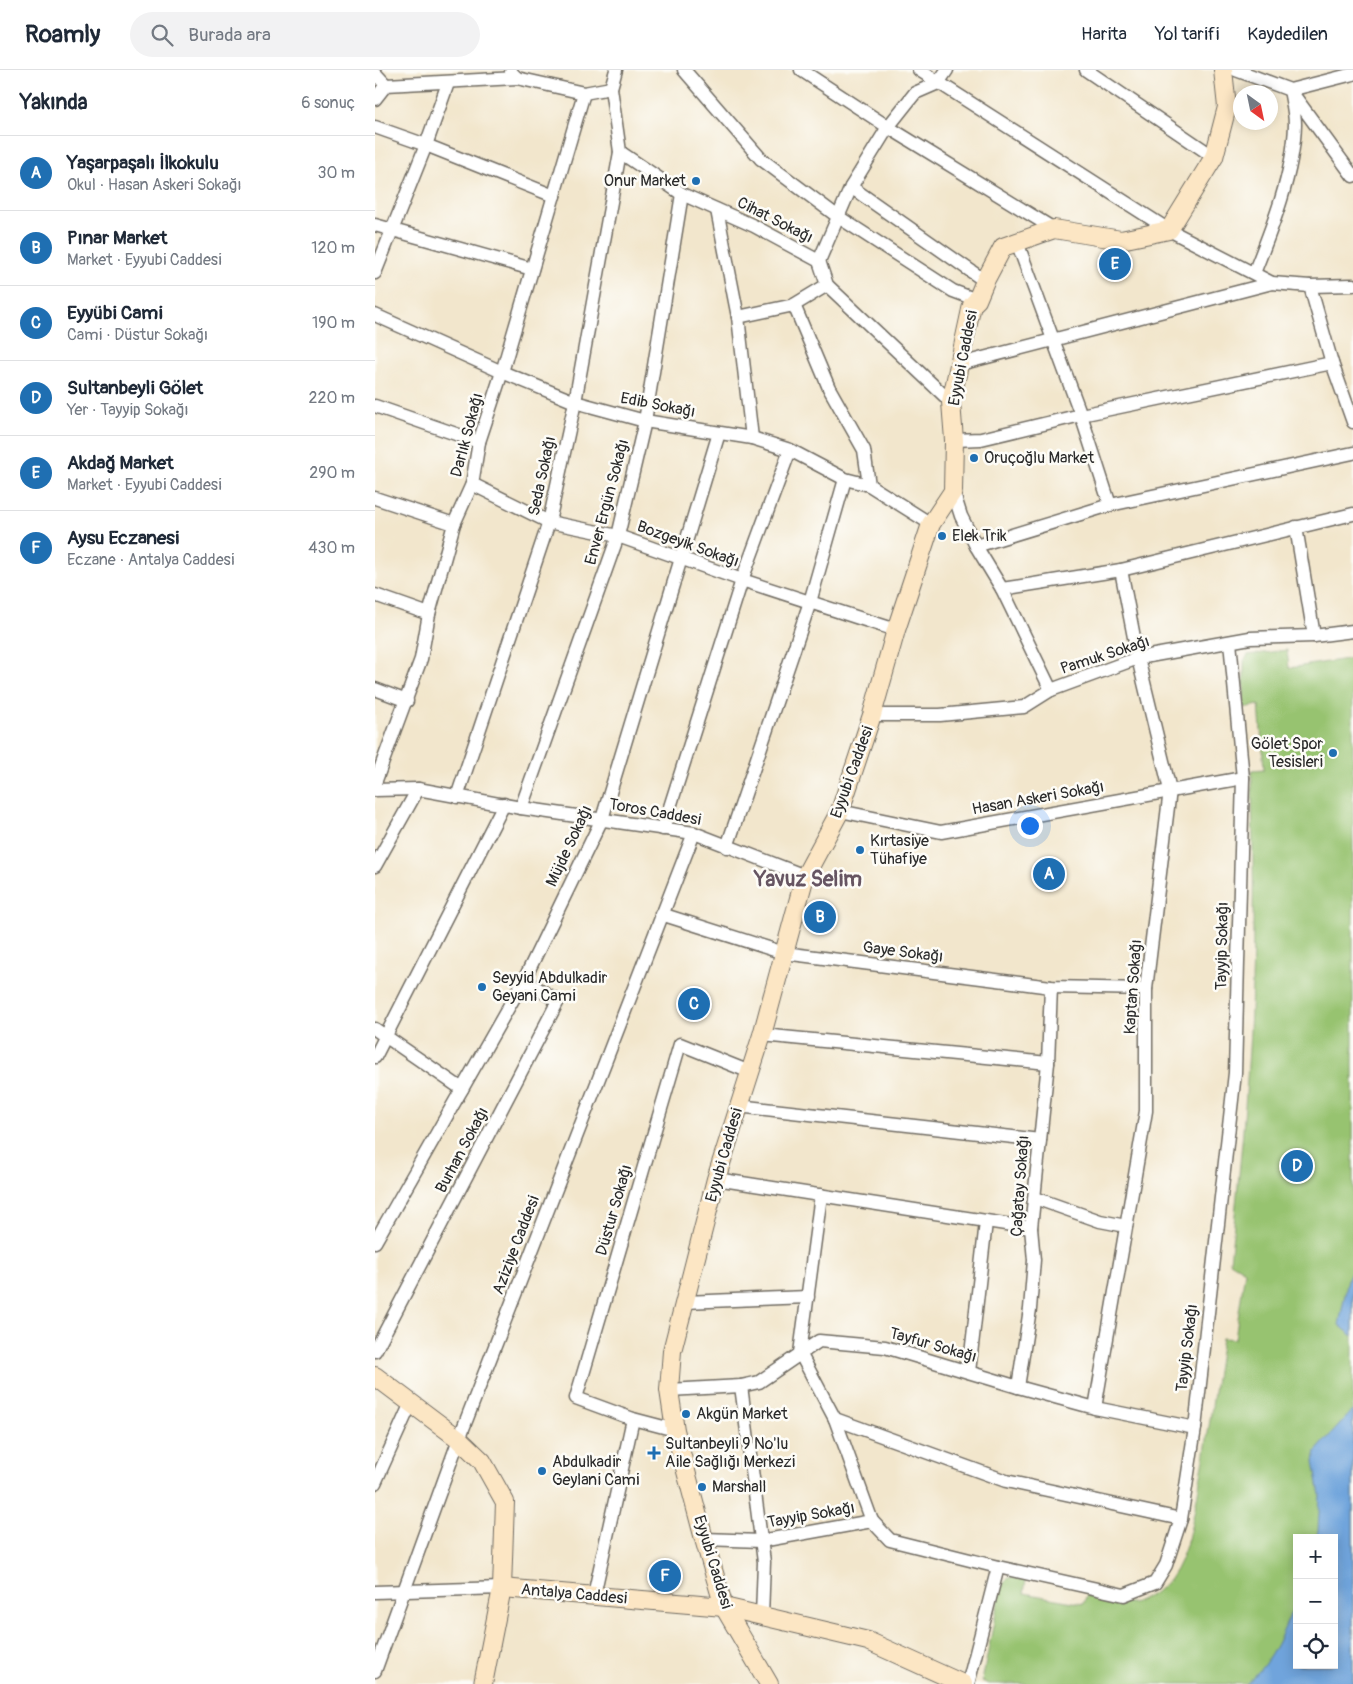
<!DOCTYPE html>
<html lang="tr">
<meta charset="utf-8">
<style>
body{margin:0;font-family:Pangolin,sans-serif;background:#f2f2f3;color:#1f2937}
.controls{position:absolute;right:15px;bottom:15px;display:grid;overflow:hidden;border-radius:0px;box-shadow:0 2px 12px #0003}
.controls button{width:45px;height:45px;display:grid;place-items:center;padding:0;border:0;border-bottom:1px solid #e0e1e3;background:#fff;color:#1f2937;font:25px sans-serif}
.compass{position:absolute;left:858px;top:15px;width:45px;height:45px;border-radius:50%;background:#fff;box-shadow:0 2px 12px #0003;rotate:147deg}
.you{position:absolute;left:654px;top:755px;width:18px;height:18px;margin:-12px;border:4px solid #fff;border-radius:50%;background:#1a73e8;box-shadow:0 0 0 8px #1a73e833}
.badge{display:grid;place-items:center;width:32px;height:32px;border-radius:50%;background:#1f6fb2;color:#fff;font-size:16px;font-weight:700}
.pin{position:absolute;translate:-50% -50%;border:2px solid #fff;box-shadow:0 1px 5px #0006}
.list{margin:0;padding:0;list-style:none}
h2{display:flex;justify-content:space-between;align-items:center;height:65px;margin:0;padding:0 20px;font-size:21px}
h2 small{font-size:16px;font-weight:400;color:#747a83}
.list li{display:grid;grid-template-columns:32px 1fr auto;gap:15px;align-items:center;box-sizing:border-box;height:75px;padding:0 20px;border-top:1px solid #e0e1e3}
.list b{display:block;font-size:19px;white-space:nowrap}
.list p{margin:0;font-size:16px;white-space:nowrap;color:#747a83}
.list em{font-size:16px;font-style:normal;color:#747a83}
.icon{flex:none;width:28px;height:28px;fill:none;stroke:currentColor;stroke-width:2;stroke-linecap:round;stroke-linejoin:round}
.map{position:relative;flex:none;width:978px;height:1614px;overflow:hidden}
header{display:flex;align-items:center;gap:30px;box-sizing:border-box;height:70px;padding:0 25px;background:#fff;border-bottom:1px solid #e0e1e3}
header strong{font-size:24px}
nav{display:flex;gap:28px;margin-inline-start:auto;font-size:18px}
.search{width:350px;height:45px;background:#f2f2f3;display:flex;align-items:center;gap:12px;box-sizing:border-box;padding:0 18px;border-radius:28px;color:#747a83;font-size:19px}
main{display:flex}
aside{flex:1;background:#fff}
.map>svg:first-child{display:block}
.green{fill:#97c370;stroke:#61774e;fill-rule:evenodd}
.water{fill:#6fa4dc;stroke:#4d6884}
.lines{fill:none;stroke-linecap:round;stroke-linejoin:round}
.street-casing{stroke:#716c63;stroke-width:15}
.secondary-casing{stroke:#716c63;stroke-width:20}
.street{stroke:#fff;stroke-width:12}
.secondary{stroke:#fce6c4;stroke-width:18}
.poi-dot{fill:#1f6fb2;stroke:#fdfcf7;stroke-width:2}
.labels{text-anchor:middle;dominant-baseline:central;stroke-width:5;stroke-linejoin:round;paint-order:stroke}
.poi-label{font-size:16px;fill:#2b2b2b;stroke:#fdfcf7;text-anchor:start}
.street-label{font-size:16px;fill:#2b2b2b;stroke:#fdfcf7}
.district-label{font-size:21px;font-weight:bold;fill:#665562;stroke:#fdfcf7}
</style>
<header>
<strong>Roamly</strong>
<div class="search"><svg class="icon" aria-label="search" viewBox="0 0 24 24"><circle cx="10" cy="10" r="6"/><path d="M15 15l6 6"/></svg>Burada ara</div>
<nav><a>Harita</a><a>Yol tarifi</a><a>Kaydedilen</a></nav>
</header>
<main>
<aside>
<h2>Yakında<small>6 sonuç</small></h2>
<ul class="list">
<li><span class="badge">A</span><div><b>Yaşarpaşalı İlkokulu</b><p>Okul · Hasan Askeri Sokağı</p></div><em>30 m</em></li>
<li><span class="badge">B</span><div><b>Pınar Market</b><p>Market · Eyyubi Caddesi</p></div><em>120 m</em></li>
<li><span class="badge">C</span><div><b>Eyyübi Cami</b><p>Cami · Düstur Sokağı</p></div><em>190 m</em></li>
<li><span class="badge">D</span><div><b>Sultanbeyli Gölet</b><p>Yer · Tayyip Sokağı</p></div><em>220 m</em></li>
<li><span class="badge">E</span><div><b>Akdağ Market</b><p>Market · Eyyubi Caddesi</p></div><em>290 m</em></li>
<li><span class="badge">F</span><div><b>Aysu Eczanesi</b><p>Eczane · Antalya Caddesi</p></div><em>430 m</em></li>
</ul>
</aside>
<div class="map">
<svg width="978" height="1614" viewBox="0 0 978 1614">
<rect width="100%" height="100%" fill="#fdfcf7"/>
<filter id="ink" filterUnits="userSpaceOnUse"><feTurbulence type="fractalNoise" baseFrequency=".02" numOctaves="2"/><feDisplacementMap in="SourceGraphic" scale="10" xChannelSelector="R" yChannelSelector="G"/><feConvolveMatrix kernelMatrix="1 2 1 2 8 2 1 2 1" color-interpolation-filters="sRGB"/></filter>
<filter id="wash" filterUnits="userSpaceOnUse"><feTurbulence type="fractalNoise" baseFrequency=".0096" numOctaves="4" result="noise"/><feDisplacementMap in="SourceGraphic" scale="20" xChannelSelector="R" yChannelSelector="G"/><feGaussianBlur stdDeviation="1.12" result="paint"/><feColorMatrix in="noise" values="0 0 0 0 0 0 0 0 0 0 0 0 0 0 0 0 0 1.4 0 .05"/><feComposite in="paint" operator="in"/></filter>
<g filter="url(#wash)">
<rect width="100%" height="100%" fill="#f2e6cc"/>
<path class="green" d="M912 580 914 598 978 588V1614H613L607 1611 626 1517 632 1509 637 1507 651 1510 649 1523 708 1534 713 1522C721 1524 751 1534 757 1533 769 1530 789 1518 795 1509 812 1486 818 1449 823 1422 833 1371 839 1319 847 1268L860 1269 870 1201 855 1192C867 1080 878 968 878 855 879 804 877 752 877 700L889 699 884 635 869 638V591L873 585ZM922 1468H959V1595H922Z"/>
<g class="water">
<path d="M978 1198V1266L964 1255 973 1209Z"/>
<path d="M978 1340V1614H871C899 1590 908 1561 922 1528V1595H959V1468H941L943 1461 945 1425 939 1391 941 1381Z"/>
</g>
</g>
<g filter="url(#ink)">
<g class="lines">
<defs>
<g id="street">
<path d="M241 0 236 18 245 82 307 124 379 156 444 191 452 215 576 332"/>
<path d="M309 0 386 89 462 146 578 221 602 230"/>
<path d="M426 0 513 57 679 159"/>
<path d="M544 0 794 160 897 213 935 216 978 215"/>
<path d="M711 0 839 87"/>
<path d="M861 0 915 20 978 4"/>
<path d="M136 2 142 8 209 23 236 18"/>
<path d="M0 3 11 15"/>
<path d="M0 29 11 15 142 8"/>
<path d="M0 57 51 75 179 126"/>
<path d="M476 117 610 211"/>
<path d="M342 140 363 247 377 368"/>
<path d="M0 155 157 199"/>
<path d="M642 172 706 345 735 435"/>
<path d="M444 191 476 117 513 57 540 23 563 13 572 0"/>
<path d="M0 203 51 75 73 13"/>
<path d="M879 203C897 158 919 103 920 54 920 43 917 31 915 20L978 106"/>
<path d="M935 216 957 293 978 352"/>
<path d="M419 235 454 318 489 380 494 415"/>
<path d="M0 245 127 302 200 332 270 351 377 368 415 380 470 409 494 415 556 454"/>
<path d="M363 247 419 235 452 215"/>
<path d="M585 294 897 213"/>
<path d="M0 336 104 372"/>
<path d="M579 370 606 369 706 345 957 293"/>
<path d="M97 414 174 452 243 466 367 510 521 560"/>
<path d="M578 421 586 446 601 476 627 519 676 620"/>
<path d="M0 428 79 454"/>
<path d="M921 457 939 566"/>
<path d="M601 476 735 435 978 383"/>
<path d="M627 519 746 500 978 444"/>
<path d="M0 525 54 544"/>
<path d="M0 619 32 631"/>
<path d="M497 645H565L649 637 676 620 763 588 875 568 939 566 978 561"/>
<path d="M0 713 46 589 54 544 79 454 97 414 104 372 127 302 209 23"/>
<path d="M0 720 43 719 146 738 319 763 430 806"/>
<path d="M82 727 174 452 200 332 245 82"/>
<path d="M146 738 243 466 270 351 307 124"/>
<path d="M465 741 566 762 868 708"/>
<path d="M288 759 367 510 415 380"/>
<path d="M352 777 435 532 470 409"/>
<path d="M0 796 43 719"/>
<path d="M286 844 409 883 676 917 771 919"/>
<path d="M0 959 87 1019"/>
<path d="M387 965 673 993"/>
<path d="M0 987 129 734"/>
<path d="M363 1036 665 1070"/>
<path d="M341 1109 656 1158"/>
<path d="M446 1125 425 1283 460 1349 497 1451"/>
<path d="M660 1128 725 1151 751 1156"/>
<path d="M0 1172 149 910 227 749 344 363"/>
<path d="M310 1232 433 1227"/>
<path d="M0 1281 183 931 149 910"/>
<path d="M594 1302 611 1152"/>
<path d="M366 1316 389 1492 387 1546"/>
<path d="M643 1317 655 1239 659 1190 656 1158 673 993 676 917"/>
<path d="M294 1320 366 1316 384 1312 444 1271 510 1277 643 1317 720 1338 820 1358"/>
<path d="M720 1338 771 1041V919L795 720 763 588 746 500"/>
<path d="M460 1349 631 1411 806 1449"/>
<path d="M300 1360 258 1349 201 1328 305 974 375 1002"/>
<path d="M0 1413 36 1333"/>
<path d="M329 1469 386 1471 497 1451 515 1470 623 1497 749 1525 780 1513 791 1495 806 1449 820 1358 860 1003 868 708 855 572"/>
<path d="M0 1522 127 1518"/>
<path d="M219 1525 258 1349"/>
<path d="M0 1601 84 1369 319 763"/>
<path d="M593 1614 623 1497"/>
</g>
<g id="secondary">
<path d="M0 1306 84 1369 107 1391 130 1432 127 1518 108 1614"/>
<path d="M127 1518 349 1537 493 1571 588 1614"/>
<path d="M394 1614 349 1537 329 1469 300 1360 294 1320 297 1281 341 1109 387 965 430 806 465 741 497 645 521 560 556 454 578 421 579 370 576 332 597 235 602 230 610 211 628 177 679 159 746 170 794 160 839 87 852 37 848 0"/>
</g>
</defs>
<use href="#street" class="street-casing"/>
<use href="#secondary" class="secondary-casing"/>
<use href="#street" class="street"/>
<use href="#secondary" class="secondary"/>
</g>
</g>
<g class="poi-dot">
<circle cx="321" cy="111" r="5"/>
<circle cx="599" cy="388" r="5"/>
<circle cx="567" cy="466" r="5"/>
<circle cx="958" cy="683" r="5"/>
<circle cx="485" cy="780" r="5"/>
<circle cx="107" cy="917" r="5"/>
<circle cx="311" cy="1344" r="5"/>
<path d="M276.5 1375.5h5v5h5v5h-5v5h-5v-5h-5v-5h5z"/>
<circle cx="167" cy="1401" r="5"/>
<circle cx="327" cy="1417" r="5"/>
</g>
<g class="labels">
<g class="poi-label">
<text x="311" y="111" text-anchor="end">Onur Market</text>
<text x="609" y="388">Oruçoğlu Market</text>
<text x="577" y="466">Elek Trik</text>
<text x="948" y="674" text-anchor="end">Gölet Spor<tspan x="948" dy="18">Tesisleri</tspan></text>
<text x="495" y="771">Kırtasiye<tspan x="495" dy="18">Tühafiye</tspan></text>
<text x="117" y="908">Seyyid Abdulkadir<tspan x="117" dy="18">Geyani Cami</tspan></text>
<text x="321" y="1344">Akgün Market</text>
<text x="290" y="1374">Sultanbeyli 9 No'lu<tspan x="290" dy="18">Aile Sağlığı Merkezi</tspan></text>
<text x="177" y="1392">Abdulkadir<tspan x="177" dy="18">Geylani Cami</tspan></text>
<text x="337" y="1417">Marshall</text>
</g>
<g class="street-label">
<text transform="translate(400 150) rotate(27)">Cihat Sokağı</text>
<text transform="translate(588 288) rotate(-79)">Eyyubi Caddesi</text>
<text transform="translate(283 335) rotate(11)">Edib Sokağı</text>
<text transform="translate(92 365) rotate(-75)">Darlık Sokağı</text>
<text transform="translate(167 406) rotate(-78)">Seda Sokağı</text>
<text transform="translate(232 432) rotate(-75)">Enver Ergün Sokağı</text>
<text transform="translate(313 474) rotate(20)">Bozgeyik Sokağı</text>
<text transform="translate(730 585) rotate(-18)">Pamuk Sokağı</text>
<text transform="translate(477 702) rotate(-70)">Eyyubi Caddesi</text>
<text transform="translate(663 728) rotate(-10)">Hasan Askeri Sokağı</text>
<text transform="translate(280 742) rotate(10)">Toros Caddesi</text>
<text transform="translate(194 776) rotate(-65)">Müjde Sokağı</text>
<text transform="translate(847 876) rotate(-89)">Tayyip Sokağı</text>
<text transform="translate(528 882) rotate(7)">Gaye Sokağı</text>
<text transform="translate(758 917) rotate(-86)">Kaptan Sokağı</text>
<text transform="translate(87 1080) rotate(-62)">Burhan Sokağı</text>
<text transform="translate(349 1085) rotate(-74)">Eyyubi Caddesi</text>
<text transform="translate(645 1116) rotate(-86)">Çağatay Sokağı</text>
<text transform="translate(239 1140) rotate(-74)">Düstur Sokağı</text>
<text transform="translate(141 1175) rotate(-69)">Aziziye Caddesi</text>
<text transform="translate(558 1275) rotate(16)">Tayfur Sokağı</text>
<text transform="translate(812 1278) rotate(-83)">Tayyip Sokağı</text>
<text transform="translate(436 1445) rotate(-10)">Tayyip Sokağı</text>
<text transform="translate(338 1492) rotate(73)">Eyyubi Caddesi</text>
<text transform="translate(199 1524) rotate(5)">Antalya Caddesi</text>
</g>
<g class="district-label">
<text x="433" y="809">Yavuz Selim</text>
</g>
</g>
</svg>
<div class="controls">
<button>+</button>
<button>−</button>
<button><svg class="icon" aria-label="locate" viewBox="0 0 24 24"><circle cx="12" cy="12" r="6"/><path d="M12 2v4M12 18v4M2 12h4M18 12h4"/></svg></button>
</div>
<svg class="compass" viewBox="-18 -18 36 36"><path d="M0-13l5 13h-10z" fill="#e53935"/><path d="M0 13l5-13h-10z" fill="#747a83"/></svg>
<div class="you"></div>
<div class="pin badge" style="left:674px;top:804px">A</div>
<div class="pin badge" style="left:445px;top:847px">B</div>
<div class="pin badge" style="left:319px;top:934px">C</div>
<div class="pin badge" style="left:922px;top:1096px">D</div>
<div class="pin badge" style="left:740px;top:194px">E</div>
<div class="pin badge" style="left:290px;top:1506px">F</div>
</div>
</main>
